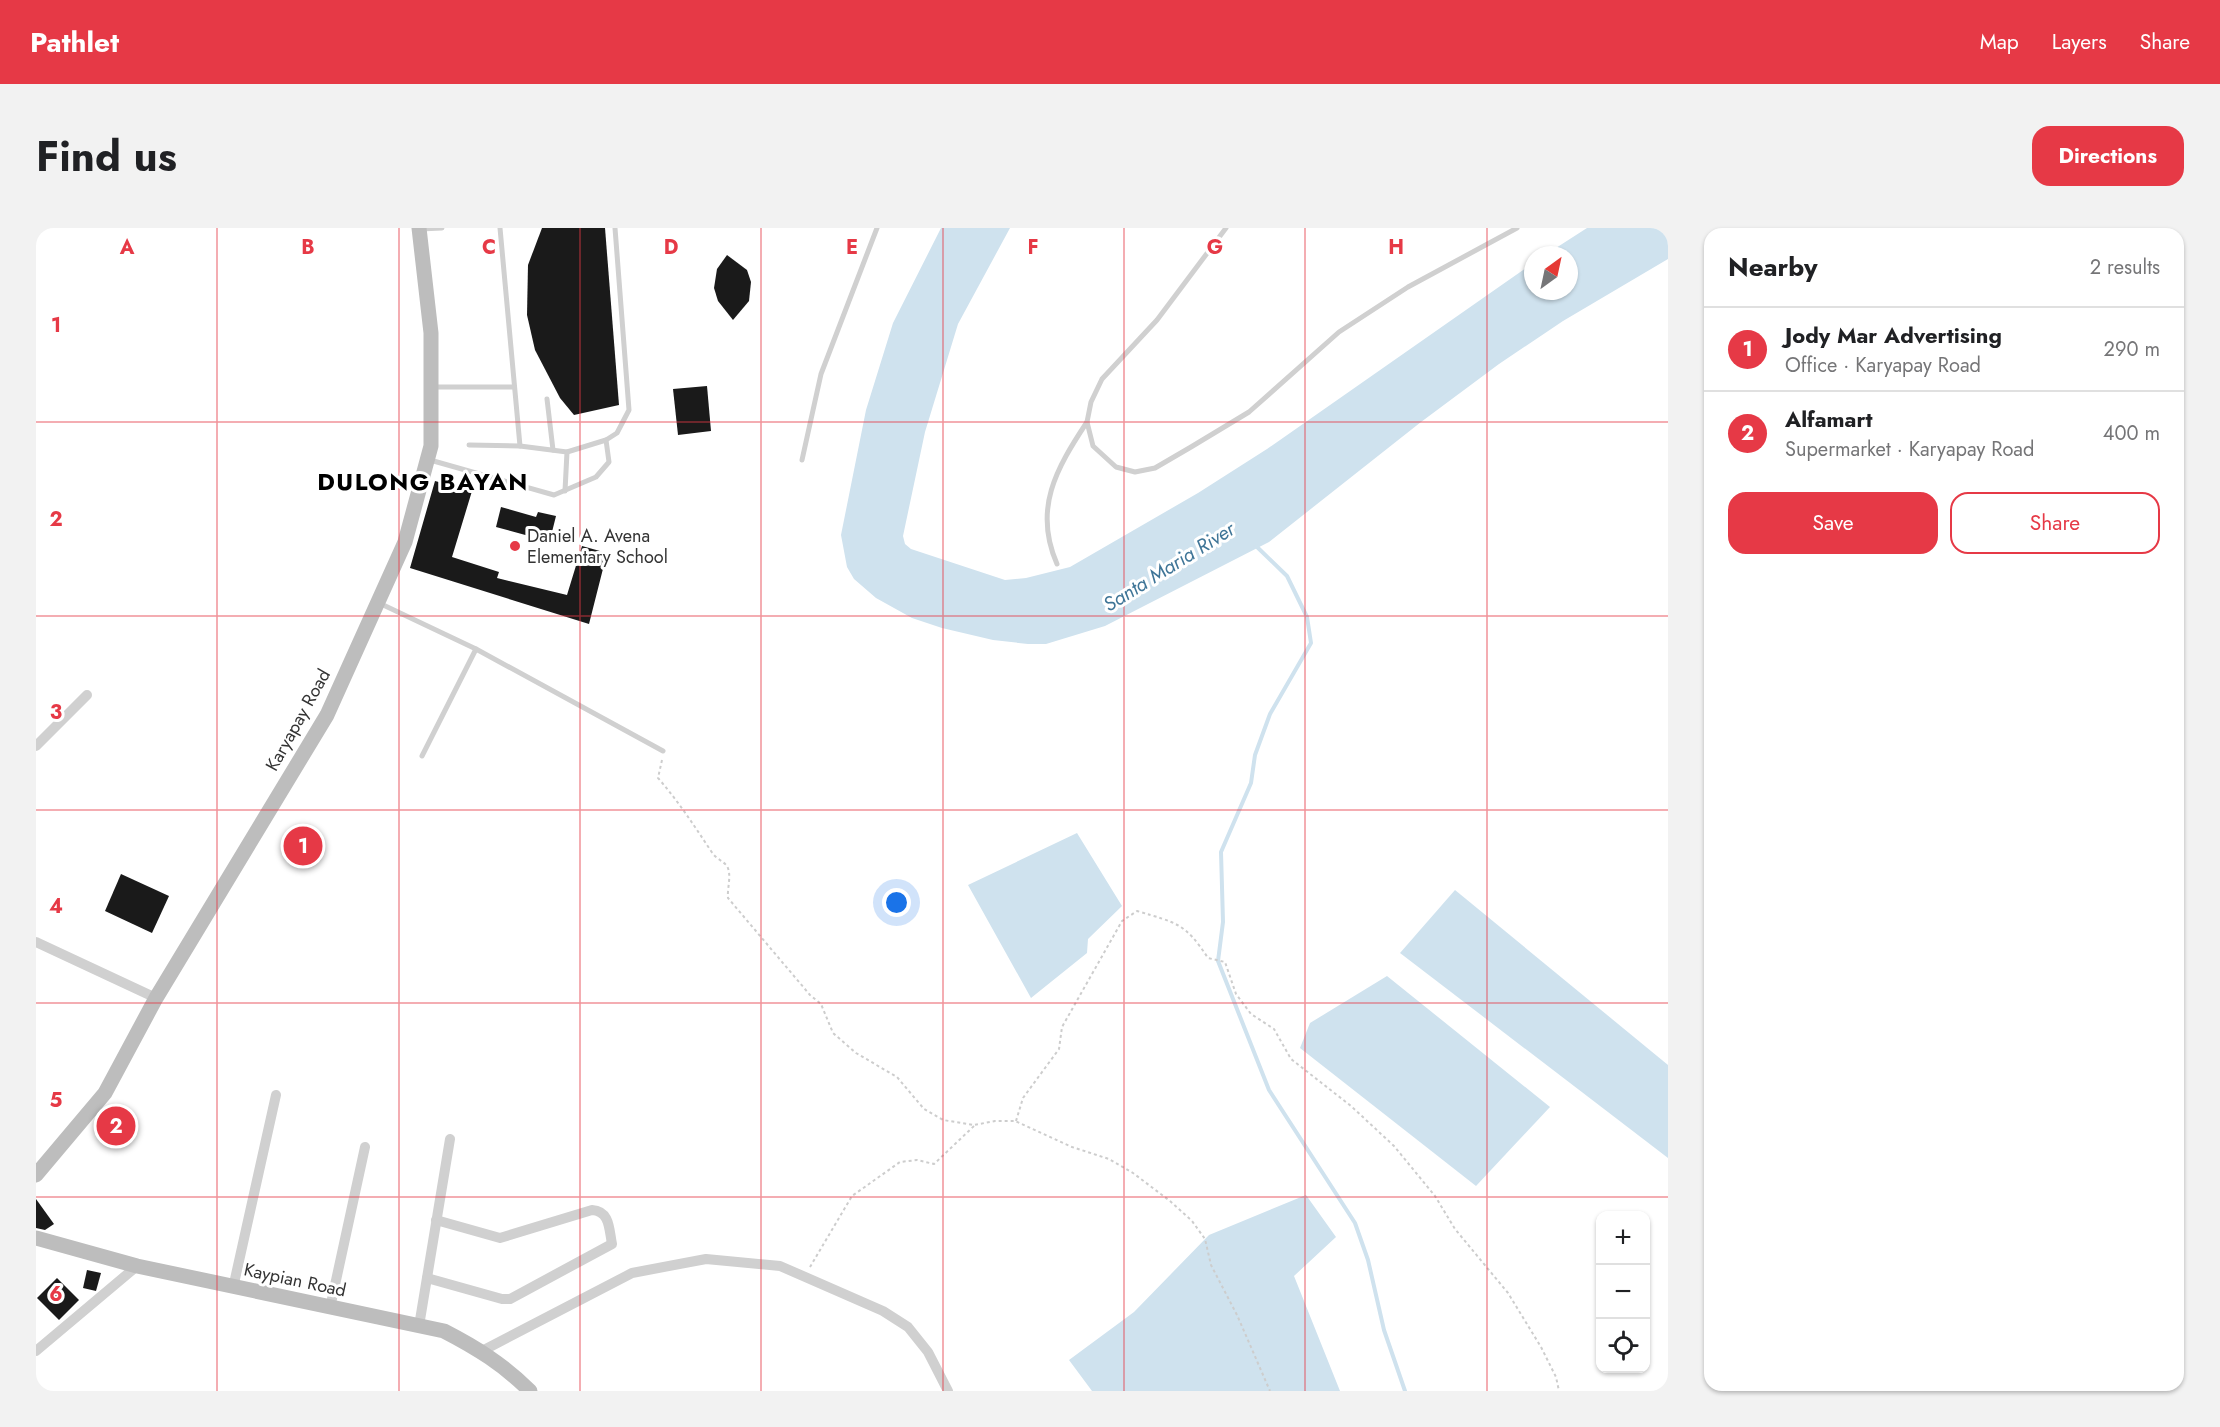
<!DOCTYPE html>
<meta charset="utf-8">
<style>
body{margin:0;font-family:Jost,sans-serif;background:#f2f2f2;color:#202124}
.controls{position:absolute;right:18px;bottom:18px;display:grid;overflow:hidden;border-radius:12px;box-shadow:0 2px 4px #0004}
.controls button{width:54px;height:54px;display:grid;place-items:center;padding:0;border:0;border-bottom:2px solid #e0e0e0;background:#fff;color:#202124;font:30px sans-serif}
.compass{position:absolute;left:1488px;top:18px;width:54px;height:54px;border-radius:50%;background:#fff;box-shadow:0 2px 4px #0004;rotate:33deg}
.you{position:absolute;left:861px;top:675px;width:21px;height:21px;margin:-15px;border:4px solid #fff;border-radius:50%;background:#1a73e8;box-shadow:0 0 0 9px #1a73e833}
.badge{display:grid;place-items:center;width:39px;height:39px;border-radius:50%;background:#e63946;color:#fff;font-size:20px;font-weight:700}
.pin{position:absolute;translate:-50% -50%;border:3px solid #fff;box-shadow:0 2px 6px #0006}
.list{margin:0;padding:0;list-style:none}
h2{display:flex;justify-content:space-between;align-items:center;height:78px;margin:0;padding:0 24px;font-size:26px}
h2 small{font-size:20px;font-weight:400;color:#757577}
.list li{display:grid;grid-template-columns:39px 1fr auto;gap:18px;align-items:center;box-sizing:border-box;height:84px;padding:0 24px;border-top:2px solid #e0e0e0}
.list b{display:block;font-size:22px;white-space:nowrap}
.list p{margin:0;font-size:20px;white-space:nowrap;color:#757577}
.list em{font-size:20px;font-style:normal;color:#757577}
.actions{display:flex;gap:12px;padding:18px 24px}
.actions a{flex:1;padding:14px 0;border:2px solid #e63946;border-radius:18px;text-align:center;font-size:21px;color:#e63946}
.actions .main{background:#e63946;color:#fff}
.icon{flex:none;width:33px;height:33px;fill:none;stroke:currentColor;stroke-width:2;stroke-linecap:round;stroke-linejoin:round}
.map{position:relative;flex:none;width:1632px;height:1163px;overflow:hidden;border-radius:18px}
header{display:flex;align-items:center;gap:36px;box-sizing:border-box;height:84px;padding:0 30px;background:#e63946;color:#fff}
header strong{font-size:28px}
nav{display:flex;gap:33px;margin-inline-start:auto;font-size:21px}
.intro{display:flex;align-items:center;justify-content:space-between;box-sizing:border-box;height:144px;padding:0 36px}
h1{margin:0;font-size:42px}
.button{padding:15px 27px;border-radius:18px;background:#e63946;color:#fff;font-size:21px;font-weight:700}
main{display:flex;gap:36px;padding:0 36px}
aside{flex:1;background:#fff;border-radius:18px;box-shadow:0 2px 4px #0004}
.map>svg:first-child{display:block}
.water{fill:#cfe2ee}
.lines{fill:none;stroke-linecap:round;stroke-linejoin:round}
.stream{stroke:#cfe2ee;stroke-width:4}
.building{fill:#1a1a1a}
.path{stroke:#cdcdcd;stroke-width:2;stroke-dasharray:3 3;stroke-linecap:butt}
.service{stroke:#d0d0d0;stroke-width:5}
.minor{stroke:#d0d0d0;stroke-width:10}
.secondary{stroke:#bdbdbd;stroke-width:15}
.grid{fill:none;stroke:#e63946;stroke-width:1.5;stroke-opacity:0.55}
.poi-dot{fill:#e63946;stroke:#fff;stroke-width:2}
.labels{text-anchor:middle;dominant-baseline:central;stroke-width:6;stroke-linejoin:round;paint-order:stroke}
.poi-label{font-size:18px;fill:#333;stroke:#fff;text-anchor:start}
.street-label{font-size:18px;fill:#333;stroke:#fff}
.water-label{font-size:20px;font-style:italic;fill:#3f7597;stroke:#fff}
.district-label{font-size:24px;font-weight:bold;letter-spacing:1.5px;fill:#000;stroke:#fff}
.grid-label{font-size:20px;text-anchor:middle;font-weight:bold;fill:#e63946;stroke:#fff;stroke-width:6;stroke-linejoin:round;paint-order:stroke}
</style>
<header>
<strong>Pathlet</strong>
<nav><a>Map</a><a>Layers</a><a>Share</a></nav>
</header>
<div class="intro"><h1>Find us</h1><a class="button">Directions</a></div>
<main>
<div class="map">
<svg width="1632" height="1163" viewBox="0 0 1632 1163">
<rect width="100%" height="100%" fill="#fff"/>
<g class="water">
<path d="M905 0H974L922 96 889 204 867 308 869 316 875 321 969 352 990 350 1034 339 1162 265 1231 221 1497 35V63H1533V27H1509L1551 0H1632V31L1527 93 1463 136 1385 194 1233 314 1069 398 1010 416H992L957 412 906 400 876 390 840 370 818 351 811 339 805 307 830 182 857 95Z"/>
<path d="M1041 605 1086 678 1052 711 1051 725 995 770 932 657Z"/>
<path d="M1419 662 1632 837V930L1364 725Z"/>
<path d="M1351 748 1514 879 1440 958 1264 820 1274 795Z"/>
<path d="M1270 967 1300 1009 1258 1048 1304 1163H1056L1033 1132 1098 1084 1173 1007Z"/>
</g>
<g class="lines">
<path class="stream" d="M1220 318 1251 348 1271 389 1275 415 1234 486 1219 527 1215 555 1185 624 1187 694 1182 733 1233 862 1319 995 1332 1032 1348 1102 1369 1163"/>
</g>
<g class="building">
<path d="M506 0H569L583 177 538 187 524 170 499 122 491 87 492 37Z"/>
<path d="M691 27 711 42 715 54 713 73 697 92 682 73 678 60 681 41Z"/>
<path d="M671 158 675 203 642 207 637 161Z"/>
<path d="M399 253 436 263 416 329 463 344 461 350 531 367 546 318 571 325 553 396 374 340Z"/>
<path d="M465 279 500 289 502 284 520 288 515 308 495 303 493 308 460 299Z"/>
<path d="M85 646 133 668 116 705 69 683Z"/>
<path d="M67 882 101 897 94 913 59 898Z"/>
<path d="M0 971 18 996 9 1002 0 1000Z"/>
<path d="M51 1042 65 1045 60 1063 47 1060Z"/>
<path d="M21 1050 43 1072 23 1092 1 1070Z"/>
</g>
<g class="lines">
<g class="path">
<path d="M626 532 622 550C643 574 659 599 677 626 681 631 687 633 691 638 696 647 691 660 692 670L774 767 785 776 797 805 820 825 861 849 888 881 907 892 938 897 959 893H979L1036 919 1073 931 1097 945 1134 973 1156 993 1169 1011 1175 1037 1201 1087 1234 1163"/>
<path d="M980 893 987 870 1023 821 1026 799 1086 693 1101 683C1141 695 1149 695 1172 730L1189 734 1200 766 1215 786 1238 801 1255 831 1315 878 1358 918 1399 968 1419 1001 1472 1065 1505 1119 1520 1149 1523 1163"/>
<path d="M774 1039 816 968 864 934 881 932 898 936 938 898"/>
</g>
<g class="service">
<path d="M464 0 484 218"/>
<path d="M1190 0 1121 92 1066 151 1055 174 1051 194 1057 218 1080 239 1099 244 1119 240 1155 219 1213 184 1303 104 1372 59 1481 0"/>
<path d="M384 1 406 0"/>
<path d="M395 159H478"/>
<path d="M511 171 517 222"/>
<path d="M433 217 484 218 531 224 570 212 581 205 593 182 579 0"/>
<path d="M394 232 518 267 560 249 573 234 570 212"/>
<path d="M766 232 785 146 841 0"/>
<path d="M529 263 531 224"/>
<path d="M1021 336C997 281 1020 241 1051 194"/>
<path d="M343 375 440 421 627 523"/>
<path d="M386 528 440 421"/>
</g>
<g class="minor">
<path d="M0 518 51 467"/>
<path d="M0 714 120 770"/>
<path d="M391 1050 466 1071H474L576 1016C573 1001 574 983 556 982L464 1010 400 992"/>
<path d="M197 1060 240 867"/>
<path d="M294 1080 329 919"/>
<path d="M383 1098 414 911"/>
<path d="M0 1123 101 1038"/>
<path d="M446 1123 596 1045 670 1031 744 1038 847 1083 872 1099 892 1124 912 1163"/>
</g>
<g class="secondary">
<path d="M0 947 69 865 120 770 291 487 369 314 395 218V105L383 0"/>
<path d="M0 1010 101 1038 408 1103C441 1120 468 1137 494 1163"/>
</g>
</g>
<path class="grid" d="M181 0V1163M363 0V1163M544 0V1163M725 0V1163M907 0V1163M1088 0V1163M1269 0V1163M1451 0V1163M0 194H1632M0 388H1632M0 582H1632M0 775H1632M0 969H1632"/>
<circle class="poi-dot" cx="479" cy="318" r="6"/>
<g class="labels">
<g class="poi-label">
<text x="491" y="308">Daniel A. Avena<tspan x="491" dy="21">Elementary School</tspan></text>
</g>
<g class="street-label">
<text transform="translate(262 492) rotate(-61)">Karyapay Road</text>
<text transform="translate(259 1052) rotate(12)">Kaypian Road</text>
</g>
<g class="water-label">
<text transform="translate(1133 339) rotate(-32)">Santa Maria River</text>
</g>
<g class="district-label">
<text x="387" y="253">DULONG BAYAN</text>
</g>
</g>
<g class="grid-label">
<text x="91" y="26">A</text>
<text x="272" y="26">B</text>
<text x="453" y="26">C</text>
<text x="635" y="26">D</text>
<text x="816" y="26">E</text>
<text x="997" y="26">F</text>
<text x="1179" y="26">G</text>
<text x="1360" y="26">H</text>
<text x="20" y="104">1</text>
<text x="20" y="298">2</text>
<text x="20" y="491">3</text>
<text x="20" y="685">4</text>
<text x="20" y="879">5</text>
<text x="20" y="1073">6</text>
</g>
</svg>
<div class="controls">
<button>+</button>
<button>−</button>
<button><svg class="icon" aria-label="locate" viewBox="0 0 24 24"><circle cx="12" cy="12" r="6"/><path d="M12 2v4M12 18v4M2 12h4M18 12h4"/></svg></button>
</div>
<svg class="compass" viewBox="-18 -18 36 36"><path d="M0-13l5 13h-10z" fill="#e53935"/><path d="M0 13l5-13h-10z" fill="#757577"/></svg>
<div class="you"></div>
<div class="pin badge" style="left:267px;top:618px">1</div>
<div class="pin badge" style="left:80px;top:898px">2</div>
</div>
<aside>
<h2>Nearby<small>2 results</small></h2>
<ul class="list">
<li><span class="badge">1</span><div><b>Jody Mar Advertising</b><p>Office · Karyapay Road</p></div><em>290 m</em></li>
<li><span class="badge">2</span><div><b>Alfamart</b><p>Supermarket · Karyapay Road</p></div><em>400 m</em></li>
</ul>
<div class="actions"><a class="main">Save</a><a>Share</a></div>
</aside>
</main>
